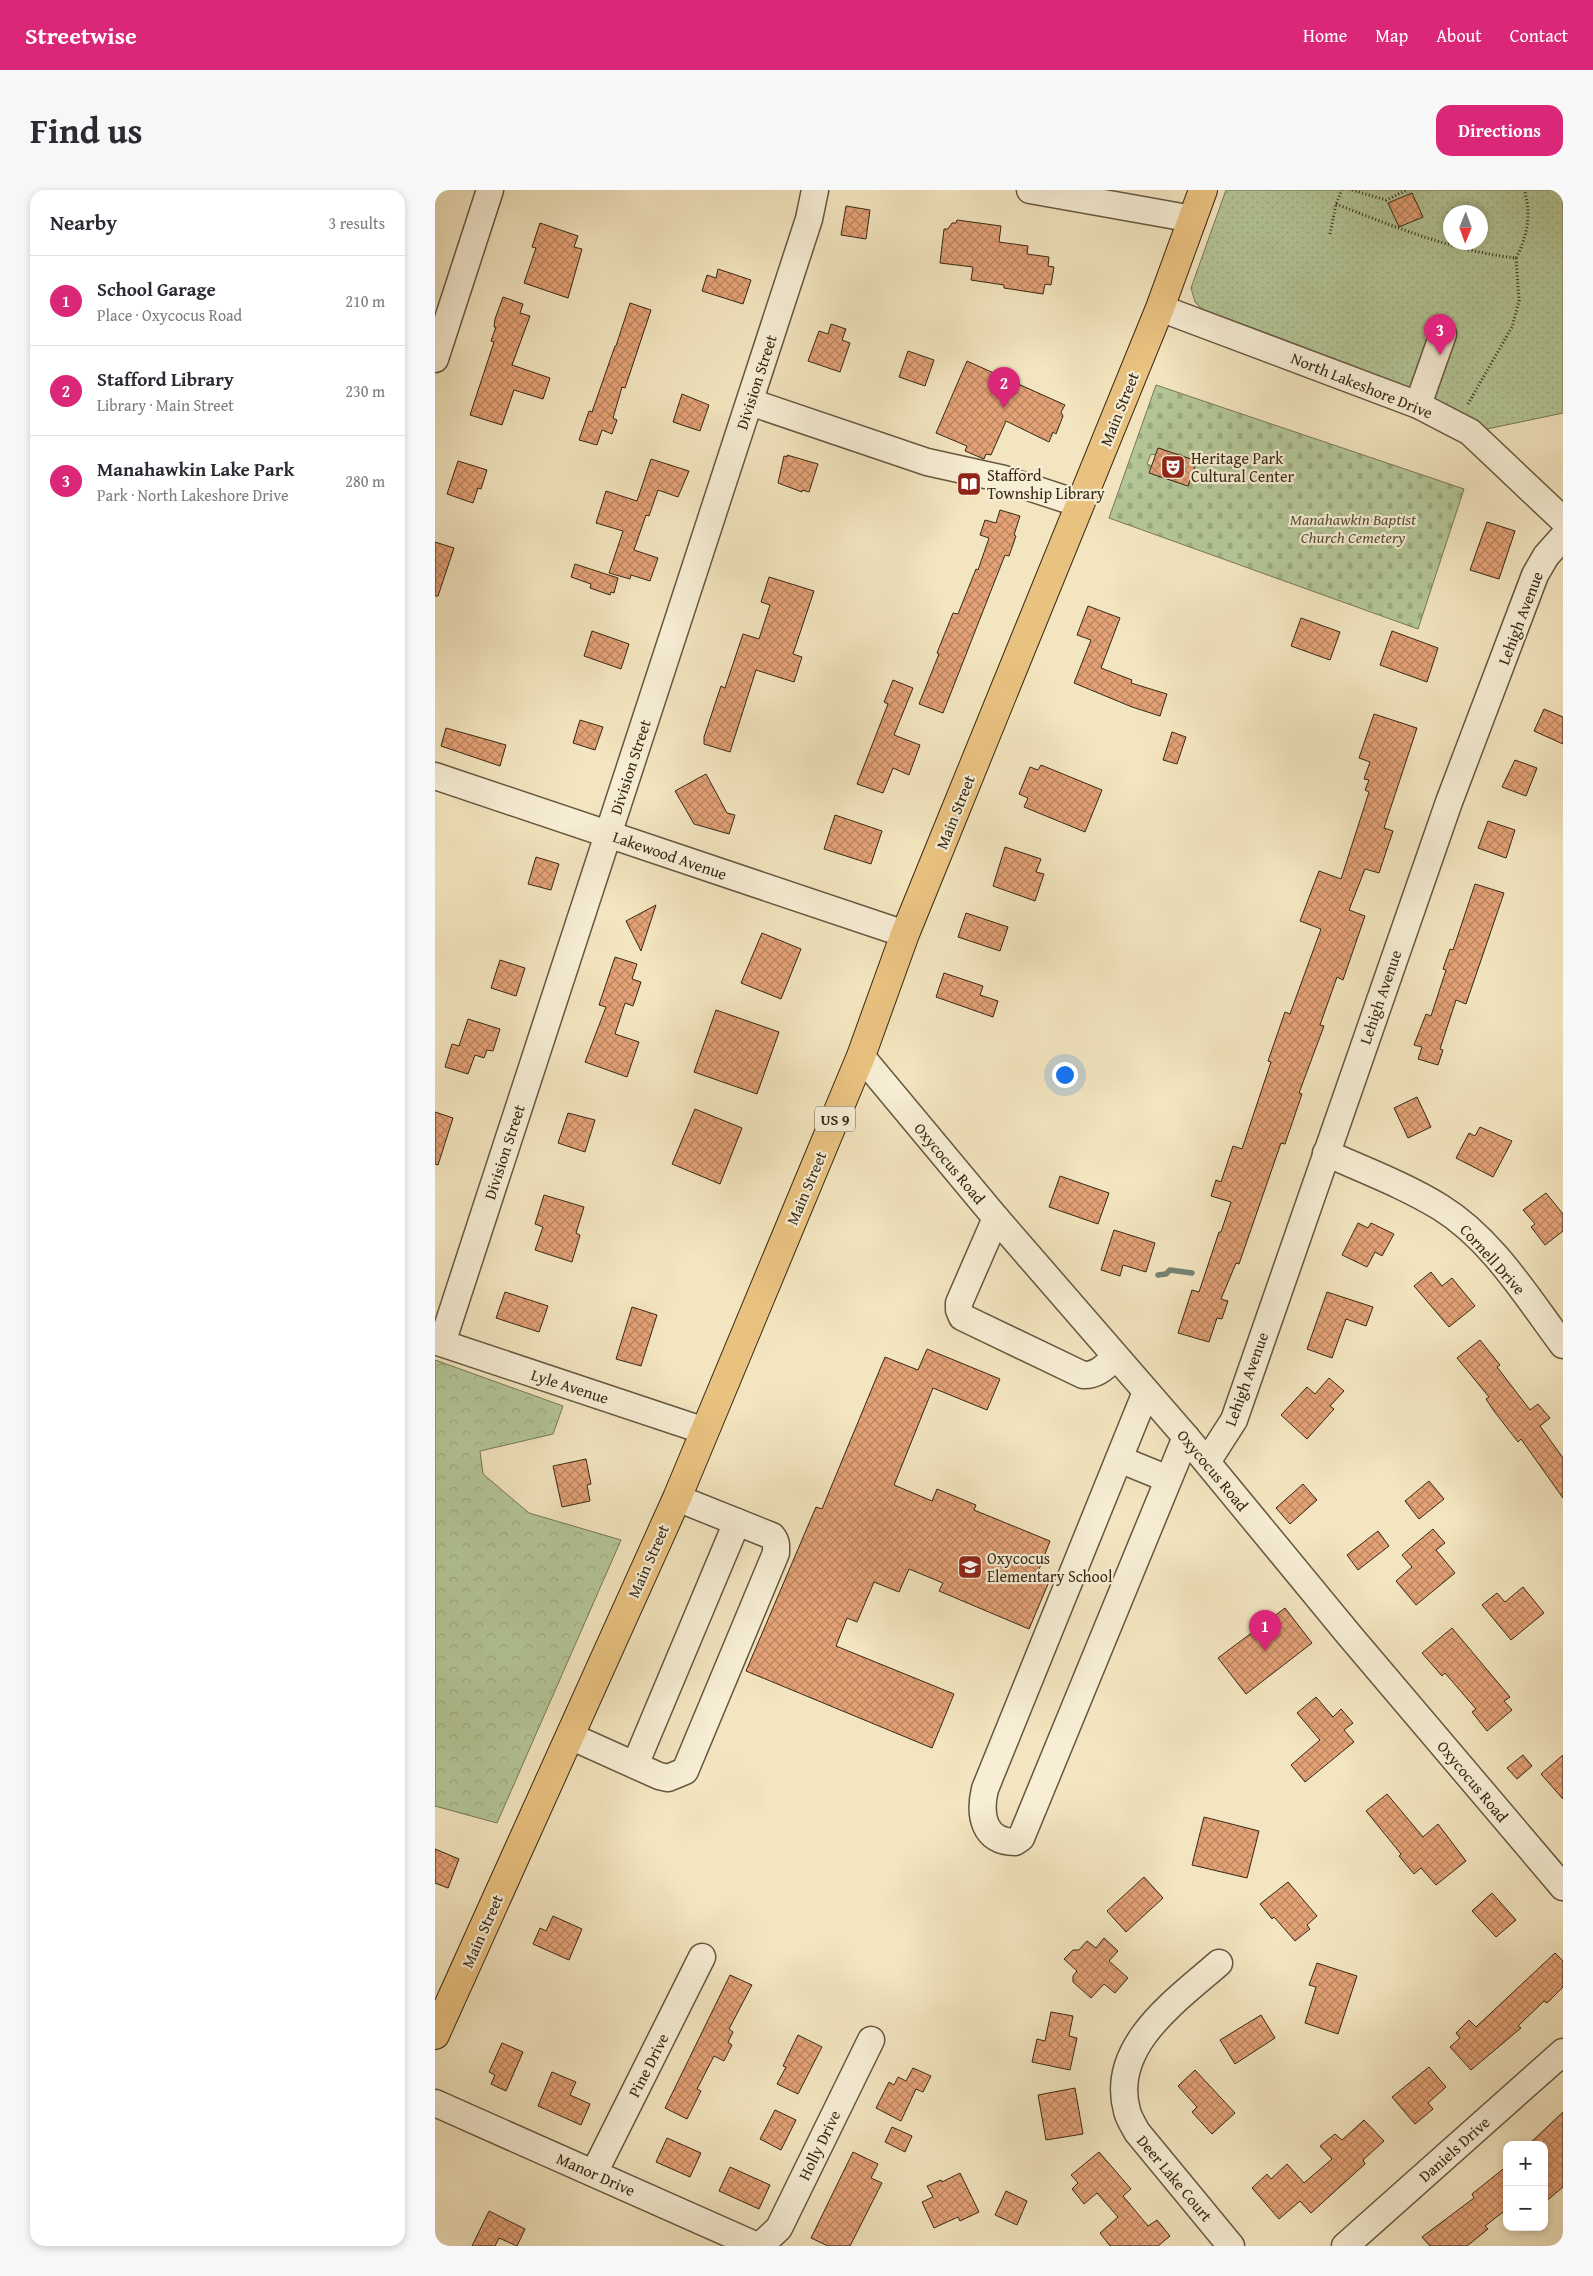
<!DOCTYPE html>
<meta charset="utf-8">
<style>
body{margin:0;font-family:"Gentium Book Plus",serif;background:#f7f7f7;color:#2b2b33}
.controls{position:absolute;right:15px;bottom:15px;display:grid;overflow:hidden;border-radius:10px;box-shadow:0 2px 8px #0003}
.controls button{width:45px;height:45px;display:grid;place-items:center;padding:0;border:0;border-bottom:1px solid #e1e1e2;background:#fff;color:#2b2b33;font:25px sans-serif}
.compass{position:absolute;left:1008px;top:15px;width:45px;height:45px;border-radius:50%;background:#fff;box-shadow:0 2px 8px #0003;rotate:181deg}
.you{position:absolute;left:629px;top:884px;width:18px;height:18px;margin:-12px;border:4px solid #fff;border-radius:50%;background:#1a73e8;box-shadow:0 0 0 8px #1a73e833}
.badge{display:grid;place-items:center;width:32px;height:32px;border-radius:50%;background:#db2777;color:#fff;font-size:16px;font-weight:700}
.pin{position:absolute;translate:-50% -41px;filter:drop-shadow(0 1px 2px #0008)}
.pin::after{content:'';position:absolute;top:26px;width:18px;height:15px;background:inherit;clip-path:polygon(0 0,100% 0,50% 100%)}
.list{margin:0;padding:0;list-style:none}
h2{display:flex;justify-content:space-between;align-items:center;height:65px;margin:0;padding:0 20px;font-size:21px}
h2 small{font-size:16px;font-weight:400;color:#7c7c81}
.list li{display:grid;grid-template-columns:32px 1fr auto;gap:15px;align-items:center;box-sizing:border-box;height:90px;padding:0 20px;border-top:1px solid #e1e1e2}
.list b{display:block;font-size:19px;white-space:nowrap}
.list p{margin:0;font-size:16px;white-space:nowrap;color:#7c7c81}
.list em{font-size:16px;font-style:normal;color:#7c7c81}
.map{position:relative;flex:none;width:1128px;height:2056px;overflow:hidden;border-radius:15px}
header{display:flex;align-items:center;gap:30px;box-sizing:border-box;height:70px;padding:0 25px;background:#db2777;color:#fff}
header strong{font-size:24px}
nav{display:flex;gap:28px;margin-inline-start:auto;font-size:18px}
.intro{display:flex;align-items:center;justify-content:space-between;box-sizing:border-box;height:120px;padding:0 30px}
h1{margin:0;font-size:35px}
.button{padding:12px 22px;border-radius:15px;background:#db2777;color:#fff;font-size:18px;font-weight:700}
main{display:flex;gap:30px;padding:0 30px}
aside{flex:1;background:#fff;border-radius:15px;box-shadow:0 2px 8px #0003}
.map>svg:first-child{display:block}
.forest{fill:url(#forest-crowns);stroke:#767756}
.cemetery{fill:url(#cemetery-stones);stroke:#767756;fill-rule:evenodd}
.park{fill:url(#park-dots);stroke:#767756;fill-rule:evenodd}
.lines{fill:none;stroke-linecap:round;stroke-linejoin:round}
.stream{stroke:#738375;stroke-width:5.5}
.building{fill:url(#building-cross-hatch);stroke:#372815}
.minor-casing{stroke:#665740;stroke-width:29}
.highway-casing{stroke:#372815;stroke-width:30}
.path{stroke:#372815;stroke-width:3;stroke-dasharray:1 2.5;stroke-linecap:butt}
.minor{stroke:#f7eed5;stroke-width:26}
.highway{stroke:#eac280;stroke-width:28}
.labels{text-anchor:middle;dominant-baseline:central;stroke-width:4.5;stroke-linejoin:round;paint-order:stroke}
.shield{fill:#f7eed5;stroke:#71634f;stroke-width:1}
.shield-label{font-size:15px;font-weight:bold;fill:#372815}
.street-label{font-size:16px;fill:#372815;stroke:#f7eed5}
.poi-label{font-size:16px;fill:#372815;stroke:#f7eed5;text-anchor:start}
.park-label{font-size:16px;font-style:italic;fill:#565036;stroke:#f7eed5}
</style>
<header>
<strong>Streetwise</strong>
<nav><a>Home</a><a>Map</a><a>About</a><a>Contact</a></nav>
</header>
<div class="intro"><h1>Find us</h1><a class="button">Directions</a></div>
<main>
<aside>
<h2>Nearby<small>3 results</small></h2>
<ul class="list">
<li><span class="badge">1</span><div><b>School Garage</b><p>Place · Oxycocus Road</p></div><em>210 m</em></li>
<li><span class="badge">2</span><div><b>Stafford Library</b><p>Library · Main Street</p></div><em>230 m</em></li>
<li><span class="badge">3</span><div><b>Manahawkin Lake Park</b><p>Park · North Lakeshore Drive</p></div><em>280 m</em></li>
</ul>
</aside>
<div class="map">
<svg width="1128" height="2056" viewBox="0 0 1128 2056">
<defs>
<pattern id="forest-crowns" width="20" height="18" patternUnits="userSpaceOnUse" patternTransform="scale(1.25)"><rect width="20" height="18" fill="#b4c697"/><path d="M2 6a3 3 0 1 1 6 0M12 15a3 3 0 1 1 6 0" fill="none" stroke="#9baa81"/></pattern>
<pattern id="cemetery-stones" width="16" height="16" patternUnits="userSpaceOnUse" patternTransform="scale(1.25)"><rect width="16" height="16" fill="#b4c697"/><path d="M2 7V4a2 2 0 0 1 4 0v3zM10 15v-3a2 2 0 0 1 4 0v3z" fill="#9baa81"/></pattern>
<pattern id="park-dots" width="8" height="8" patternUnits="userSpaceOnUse" patternTransform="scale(1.25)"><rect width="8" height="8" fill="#b4c697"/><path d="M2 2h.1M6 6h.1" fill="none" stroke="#9baa81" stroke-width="1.8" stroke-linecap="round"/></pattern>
<pattern id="building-cross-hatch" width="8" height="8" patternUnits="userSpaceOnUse" patternTransform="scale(1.25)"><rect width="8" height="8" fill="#e4a277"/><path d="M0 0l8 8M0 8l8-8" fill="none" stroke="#ba8460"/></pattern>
</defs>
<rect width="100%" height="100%" fill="#f3e5bf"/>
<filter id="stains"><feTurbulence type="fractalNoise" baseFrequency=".004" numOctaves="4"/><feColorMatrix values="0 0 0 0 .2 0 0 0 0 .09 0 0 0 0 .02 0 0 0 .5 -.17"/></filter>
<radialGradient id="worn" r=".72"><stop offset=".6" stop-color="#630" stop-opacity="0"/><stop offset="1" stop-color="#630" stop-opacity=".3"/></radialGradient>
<path class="forest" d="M0 1170 128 1216 118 1244 45 1261 48 1284 94 1323 186 1350 62 1633 0 1616Z"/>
<path class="cemetery" d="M721 195 1029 299 983 439 674 328ZM724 258 761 271 759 279 772 283 769 294 755 289 753 296 715 283 717 276 712 274 716 264 721 265Z"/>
<path class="park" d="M791 0H1128V223L1052 239 997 212 767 119 760 112 756 98ZM1016 22H1046V52H1016Z"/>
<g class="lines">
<path class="stream" d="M723 1085 731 1084 735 1080 757 1083"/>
</g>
<g class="building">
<path d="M977 3 988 27 964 37 953 13Z"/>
<path d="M411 16 435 20 431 49 406 45Z"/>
<path d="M522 30 566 36 564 52 593 56 592 64 614 67 613 76 619 77 616 95 610 94 608 104 569 98V95L536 90 538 77 505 73 509 39H513L517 33H521Z"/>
<path d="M105 33 143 46 139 57 147 59 133 108 89 93 101 58 97 57Z"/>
<path d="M283 79 316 90 308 114 267 101 272 85 281 88Z"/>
<path d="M68 107 88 114 85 123 95 126 77 175 115 188 108 209 79 200 67 235 35 225 59 152 56 151 61 137H59L60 129Z"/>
<path d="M195 113 216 120 190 198 187 197 178 228 182 230 177 244 167 240 162 255 144 250 154 221 157 222 180 156H181Z"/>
<path d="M396 134 411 139 407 150 415 153 405 182 373 171 384 141 393 144Z"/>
<path d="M473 161 499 170 490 196 464 187Z"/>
<path d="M532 171 630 215 626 222 628 226 621 244 618 242 614 252 571 231 556 265 551 264 549 269 530 261 532 256 501 243Z"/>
<path d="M247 204 274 215 265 241 238 232Z"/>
<path d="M723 258 762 271 753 296 714 283Z"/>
<path d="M352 265 383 274 374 302 367 300V302L343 293 349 266 352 267Z"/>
<path d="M216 269 254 281 243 307 223 300 214 326 211 325 199 360 223 368 215 391 196 385 195 389 174 383 188 341 161 333 171 301 202 311Z"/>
<path d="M23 271 52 280 46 299 43 298 38 313 12 304Z"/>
<path d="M565 320 585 326 579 345 581 346 574 366 570 365 508 523 484 514 504 464 502 463 518 423 523 424 541 379 543 380 554 348 545 345 550 330 561 333Z"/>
<path d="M1052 332 1080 341 1064 389 1035 380Z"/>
<path d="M0 352 19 358 3 406H0Z"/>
<path d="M140 374 183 388 179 403 176 402 175 405 155 398 156 394 136 387Z"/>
<path d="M334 387 379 401 358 464 367 467 359 492 321 480 295 562 269 554V547L286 496 290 498 308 444 324 449 335 415 326 412Z"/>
<path d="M653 416 685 428 666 478 697 490 696 493 732 504 725 526 697 517 639 493 656 450 642 445Z"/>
<path d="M866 428 905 442 895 470 856 456Z"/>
<path d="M157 441 194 454 186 479 149 466Z"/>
<path d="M957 441 1003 458 992 492 945 475Z"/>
<path d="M458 490 478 498 459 545 485 555 474 585 458 578 448 603 422 594 453 514 449 512Z"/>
<path d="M1109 519 1128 527V554L1099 541Z"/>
<path d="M939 524 982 538 949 638 958 641 944 683 930 679 914 720 930 726 908 790 902 787 885 835 889 836 864 903 867 904 850 954 846 953 804 1074 801 1073 786 1109 793 1111 787 1129 782 1128 774 1152 743 1143 757 1100 764 1102 784 1042H786L796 1012 776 1006 781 990 786 992 798 956 807 959 836 872 833 871 850 822 855 824 886 739 865 731 884 681 906 689 934 602 930 600 934 590 929 589 935 572 924 568Z"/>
<path d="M145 530 168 537 160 560 138 553Z"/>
<path d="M11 538 71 555 65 576 6 556Z"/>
<path d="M737 542 751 547 742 574 728 570Z"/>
<path d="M1080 570 1102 578 1091 606 1067 597Z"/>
<path d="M606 575 667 600 650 642 589 617 593 608 584 604 595 577 603 580Z"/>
<path d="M271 584 292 623 300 625 294 644 259 634 240 601Z"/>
<path d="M400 625 447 641 436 674 389 659Z"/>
<path d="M1053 631 1080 640 1071 668 1043 658Z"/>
<path d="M570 657 606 669 601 682 609 684 600 711 558 696Z"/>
<path d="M101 667 124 674 116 700 93 694Z"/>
<path d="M1040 694 1069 703 1031 814 1021 810 1005 859 1008 860 1003 875 983 869 987 857 979 855 991 824 996 826 1011 780 1008 779 1015 759 1018 760Z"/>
<path d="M221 715 206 761 191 731Z"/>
<path d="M531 723 573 737 565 761 523 747Z"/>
<path d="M327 743 366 759 346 809 306 793Z"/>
<path d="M180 767 202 774 197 789 206 792 198 816 190 813 180 844 204 852 192 887 150 872 171 817 164 815Z"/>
<path d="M65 770 90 778 81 806 56 798Z"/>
<path d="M509 783 548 796 545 805 563 811 558 827 501 807Z"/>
<path d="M281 820 344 842 322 904 259 882Z"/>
<path d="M33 829 65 839 58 861 52 860 49 868 40 865 33 884 10 877 17 854 24 856Z"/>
<path d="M982 907 996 937 973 948 959 918Z"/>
<path d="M260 919 307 938 285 994 237 974Z"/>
<path d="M0 922 18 928 3 975 0 974Z"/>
<path d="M133 923 160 930 150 962 123 953Z"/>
<path d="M1045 937 1077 951 1058 987 1021 968 1034 943 1040 946Z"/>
<path d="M625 986 674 1003 663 1034 614 1017Z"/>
<path d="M1111 1003 1128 1024V1041L1110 1055 1096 1037 1100 1034 1088 1020Z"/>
<path d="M109 1005 149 1017 141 1043 145 1045 137 1072 100 1060 108 1037 100 1034Z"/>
<path d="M923 1033 933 1038 936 1033 959 1044 947 1066 940 1062 932 1077 907 1065Z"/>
<path d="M679 1040 720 1053 711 1082 688 1075 685 1086 666 1080Z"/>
<path d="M996 1082 1007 1096 1017 1088 1040 1116 1014 1137 979 1096Z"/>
<path d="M70 1102 113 1116 104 1142 61 1128Z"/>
<path d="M892 1102 938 1117 931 1136 911 1129 897 1168 872 1159Z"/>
<path d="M197 1117 222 1125 206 1176 181 1169Z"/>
<path d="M1045 1150 1065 1175 1062 1177 1095 1220 1103 1214 1115 1228 1105 1236 1128 1268V1308L1086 1249 1083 1252 1059 1221 1051 1209 1054 1207 1022 1168Z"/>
<path d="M492 1159 565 1189 552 1220 498 1198 459 1295 497 1311 502 1299 541 1315 539 1320 615 1351 603 1382 616 1387 594 1439 504 1401 508 1393 474 1379 464 1402 439 1392 422 1432 412 1428 401 1456 519 1504 497 1558 311 1481 381 1317 387 1319 450 1167 483 1180Z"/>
<path d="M894 1188 909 1201 895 1216 899 1219 872 1249 846 1225 872 1197 880 1204Z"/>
<path d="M151 1269 156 1294 152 1295 155 1311 127 1317 118 1276Z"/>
<path d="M994 1291 1009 1309 984 1329 970 1311Z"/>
<path d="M868 1294 882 1310 855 1334 841 1318Z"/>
<path d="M998 1339 1010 1353 1001 1360 1020 1383 981 1415 961 1391 977 1377 967 1365Z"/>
<path d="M943 1341 954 1356 923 1380 912 1365Z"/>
<path d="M1088 1397 1109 1423 1076 1450 1047 1415 1062 1403 1070 1412Z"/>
<path d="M850 1418 877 1453 811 1504 783 1468Z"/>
<path d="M1017 1438 1075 1507 1069 1511 1077 1520 1052 1541 1037 1522 1041 1519 1010 1483 1007 1486 987 1463Z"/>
<path d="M881 1507 898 1527 906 1519 918 1533 909 1540 919 1552 870 1592 856 1575 885 1550 862 1523Z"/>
<path d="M1088 1565 1097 1576 1082 1589 1072 1578Z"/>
<path d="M1128 1565V1609L1106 1584Z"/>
<path d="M952 1604 988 1647 1003 1634 1031 1671 1001 1695 986 1678 979 1684 964 1666 966 1664 931 1621Z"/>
<path d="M769 1627 824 1641 812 1688 757 1675Z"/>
<path d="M0 1659 24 1669 13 1698 0 1693Z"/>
<path d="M709 1687 728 1708 691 1742 672 1721Z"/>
<path d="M853 1692 882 1726 872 1735 875 1739 860 1751 839 1727 837 1729 825 1714Z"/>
<path d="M1057 1703 1081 1730 1061 1747 1037 1721Z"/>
<path d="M118 1726 147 1739 134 1770 98 1754 105 1738 111 1741Z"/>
<path d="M669 1748 683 1761 674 1771 693 1788 680 1803 669 1794 656 1808 638 1792V1786L642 1781 629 1769 638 1760H644L652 1751 661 1758Z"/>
<path d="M1120 1763 1128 1771V1797L1112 1813 1109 1811 1083 1836 1086 1838 1036 1880 1015 1857 1025 1848 1021 1843 1034 1830 1041 1837Z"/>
<path d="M882 1773 922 1786 903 1844 870 1833 881 1797 874 1795Z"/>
<path d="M295 1785 317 1795 294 1839 298 1842 293 1852 297 1855 289 1871 279 1866 262 1899 266 1901 252 1929 230 1918Z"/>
<path d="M616 1822 638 1826 634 1846 642 1848 635 1880 597 1872 602 1849 610 1851Z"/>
<path d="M826 1825 840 1848 800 1874 785 1850Z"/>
<path d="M363 1845 387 1857 363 1904 342 1894 351 1877 348 1876Z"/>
<path d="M67 1853 88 1862 71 1901 56 1894 60 1885 54 1882Z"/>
<path d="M994 1877 1011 1897 993 1913 998 1919 980 1934 957 1907Z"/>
<path d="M478 1878 496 1886 488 1902 481 1899 466 1931 441 1918 454 1892 459 1895 463 1887 471 1891Z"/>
<path d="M760 1880 800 1923 777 1944 757 1922 762 1917 743 1896Z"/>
<path d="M117 1882 141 1892 135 1905 155 1914 146 1935 103 1916Z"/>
<path d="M640 1898 648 1944 611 1950 603 1905Z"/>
<path d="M340 1920 361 1930 346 1960 325 1949Z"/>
<path d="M1128 1922V1997L1109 2013V1955H1093Z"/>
<path d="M929 1930 949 1951 928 1970 930 1974 876 2023 865 2011 844 2029 817 1998 832 1984 836 1989 852 1974 869 1993 897 1969 885 1956 900 1944 907 1950Z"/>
<path d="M457 1937 477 1946 470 1962 450 1952Z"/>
<path d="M232 1948 266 1963 255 1987 221 1972Z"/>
<path d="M418 1962 443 1974 436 1988 447 1993 415 2056H393L376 2048Z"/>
<path d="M664 1962 696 1999 688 2006 713 2036 722 2030 735 2046 723 2056H675L665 2043 683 2027 662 2003 649 2014 637 1999 643 1993 636 1985Z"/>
<path d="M1072 1976V2019L1050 2036 1053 2039 1032 2056H995L987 2047 1039 2008 1037 2004Z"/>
<path d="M295 1977 335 1995 324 2019 284 2001Z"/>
<path d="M525 1983 544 2022 525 2031 523 2027 499 2038 487 2012 498 2007 492 1996 506 1990 507 1992Z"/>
<path d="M571 2001 592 2011 582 2035 560 2025Z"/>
<path d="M54 2021 90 2039 82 2056 64 2048 60 2056H37Z"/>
</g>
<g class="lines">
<defs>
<g id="minor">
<path d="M595 0 758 29"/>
<path d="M725 118 983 215 1035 242 1128 330"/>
<path d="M0 169 55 0"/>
<path d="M315 212 492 272 569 289 645 314"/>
<path d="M983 215 1008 144"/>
<path d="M0 586 470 744"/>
<path d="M426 866 561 1028 751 1247 915 1446 1128 1697"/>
<path d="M891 963C929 980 969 995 1005 1017 1057 1049 1092 1107 1128 1155"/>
<path d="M561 1028 524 1113V1120L527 1127 648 1185C663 1186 671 1175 681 1167"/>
<path d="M0 1151 270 1241"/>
<path d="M7 1153 374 29 380 0"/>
<path d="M711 1202 550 1599C544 1624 548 1652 580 1652L586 1648 751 1247"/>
<path d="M684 1269 733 1289"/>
<path d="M772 1272 799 1230 1014 612 1100 385 1111 366 1128 347"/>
<path d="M135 1546 224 1586 233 1588 250 1581 341 1363C341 1356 342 1352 337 1346L242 1308"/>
<path d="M200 1575 302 1332"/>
<path d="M784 1773C742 1810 674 1856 692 1921 694 1929 699 1936 702 1942L796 2056"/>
<path d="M0 1913 322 2056"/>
<path d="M159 1983 267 1767"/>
<path d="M325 2056 344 2038 436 1850"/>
<path d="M910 2056 1128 1862"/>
</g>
<path id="highway" d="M0 1845 242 1308 426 866 470 744 725 118 768 0"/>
</defs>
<use href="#minor" class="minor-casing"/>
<use href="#highway" class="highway-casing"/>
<g class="path">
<path d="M917 0 951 10 972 0"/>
<path d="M901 14C960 37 1018 61 1081 68 1092 48 1097 23 1089 0"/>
<path d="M895 44 901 14 907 0"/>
<path d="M1033 214 1077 137 1084 111 1081 68"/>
</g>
<use href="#minor" class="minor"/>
<use href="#highway" class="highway"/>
</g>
<defs>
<symbol id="theatre-square" viewBox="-11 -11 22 22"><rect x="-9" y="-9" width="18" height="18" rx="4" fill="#8f2418" stroke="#f7eed5"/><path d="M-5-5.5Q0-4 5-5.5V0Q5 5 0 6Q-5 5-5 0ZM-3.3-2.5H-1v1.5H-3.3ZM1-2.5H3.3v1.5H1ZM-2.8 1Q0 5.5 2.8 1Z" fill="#fff"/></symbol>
<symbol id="library-square" viewBox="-11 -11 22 22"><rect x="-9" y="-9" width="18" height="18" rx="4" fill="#8f2418" stroke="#f7eed5"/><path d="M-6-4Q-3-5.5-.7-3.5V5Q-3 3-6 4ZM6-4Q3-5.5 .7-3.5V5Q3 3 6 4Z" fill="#fff"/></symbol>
<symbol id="school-square" viewBox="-11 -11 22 22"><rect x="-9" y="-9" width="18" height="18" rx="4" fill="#8f2418" stroke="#f7eed5"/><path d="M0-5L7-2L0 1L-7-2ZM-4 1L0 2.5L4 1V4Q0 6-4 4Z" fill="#fff"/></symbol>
</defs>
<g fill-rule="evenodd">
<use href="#theatre-square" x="724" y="263" width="28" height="28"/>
<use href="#library-square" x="520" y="280" width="28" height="28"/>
<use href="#school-square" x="521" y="1363" width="28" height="28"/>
</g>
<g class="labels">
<rect class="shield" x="380" y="916.5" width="40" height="25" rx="4"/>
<g class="shield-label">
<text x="400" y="929">US 9</text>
</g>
<g class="street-label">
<text transform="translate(321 192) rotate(-72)">Division Street</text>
<text transform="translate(927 195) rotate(22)">North Lakeshore Drive</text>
<text transform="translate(684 219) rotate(-68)">Main Street</text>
<text transform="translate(1085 428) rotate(-69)">Lehigh Avenue</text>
<text transform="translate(195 577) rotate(-72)">Division Street</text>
<text transform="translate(520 622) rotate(-68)">Main Street</text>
<text transform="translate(235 665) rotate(19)">Lakewood Avenue</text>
<text transform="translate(945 807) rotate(-71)">Lehigh Avenue</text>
<text transform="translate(69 962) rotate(-72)">Division Street</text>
<text transform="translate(515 973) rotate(50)">Oxycocus Road</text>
<text transform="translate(371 998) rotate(-67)">Main Street</text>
<text transform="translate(1058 1069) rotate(48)">Cornell Drive</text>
<text transform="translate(811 1189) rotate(-70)">Lehigh Avenue</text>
<text transform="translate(135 1196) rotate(18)">Lyle Avenue</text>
<text transform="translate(778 1280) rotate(50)">Oxycocus Road</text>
<text transform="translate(213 1371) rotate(-66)">Main Street</text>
<text transform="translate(1038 1591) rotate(50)">Oxycocus Road</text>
<text transform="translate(47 1741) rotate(-66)">Main Street</text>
<text transform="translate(213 1875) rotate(-63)">Pine Drive</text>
<text transform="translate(384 1955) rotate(-64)">Holly Drive</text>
<text transform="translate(1019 1959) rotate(-42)">Daniels Drive</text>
<text transform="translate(161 1984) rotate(24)">Manor Drive</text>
<text transform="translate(740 1988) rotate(50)">Deer Lake Court</text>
</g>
<g class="poi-label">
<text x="756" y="268">Heritage Park<tspan x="756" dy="18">Cultural Center</tspan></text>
<text x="552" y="285">Stafford<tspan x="552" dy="18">Township Library</tspan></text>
<text x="552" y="1368">Oxycocus<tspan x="552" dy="18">Elementary School</tspan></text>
</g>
<g class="park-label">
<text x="918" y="329">Manahawkin Baptist<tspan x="918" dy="18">Church Cemetery</tspan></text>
</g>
</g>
<rect width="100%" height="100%" filter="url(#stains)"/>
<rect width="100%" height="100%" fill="url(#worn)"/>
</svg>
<div class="controls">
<button>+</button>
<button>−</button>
</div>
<svg class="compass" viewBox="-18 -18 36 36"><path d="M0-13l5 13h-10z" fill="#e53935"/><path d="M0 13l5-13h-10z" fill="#7c7c81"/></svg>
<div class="you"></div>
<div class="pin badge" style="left:830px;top:1461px">1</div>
<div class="pin badge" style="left:569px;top:218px">2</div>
<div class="pin badge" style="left:1005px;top:165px">3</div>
</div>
</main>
